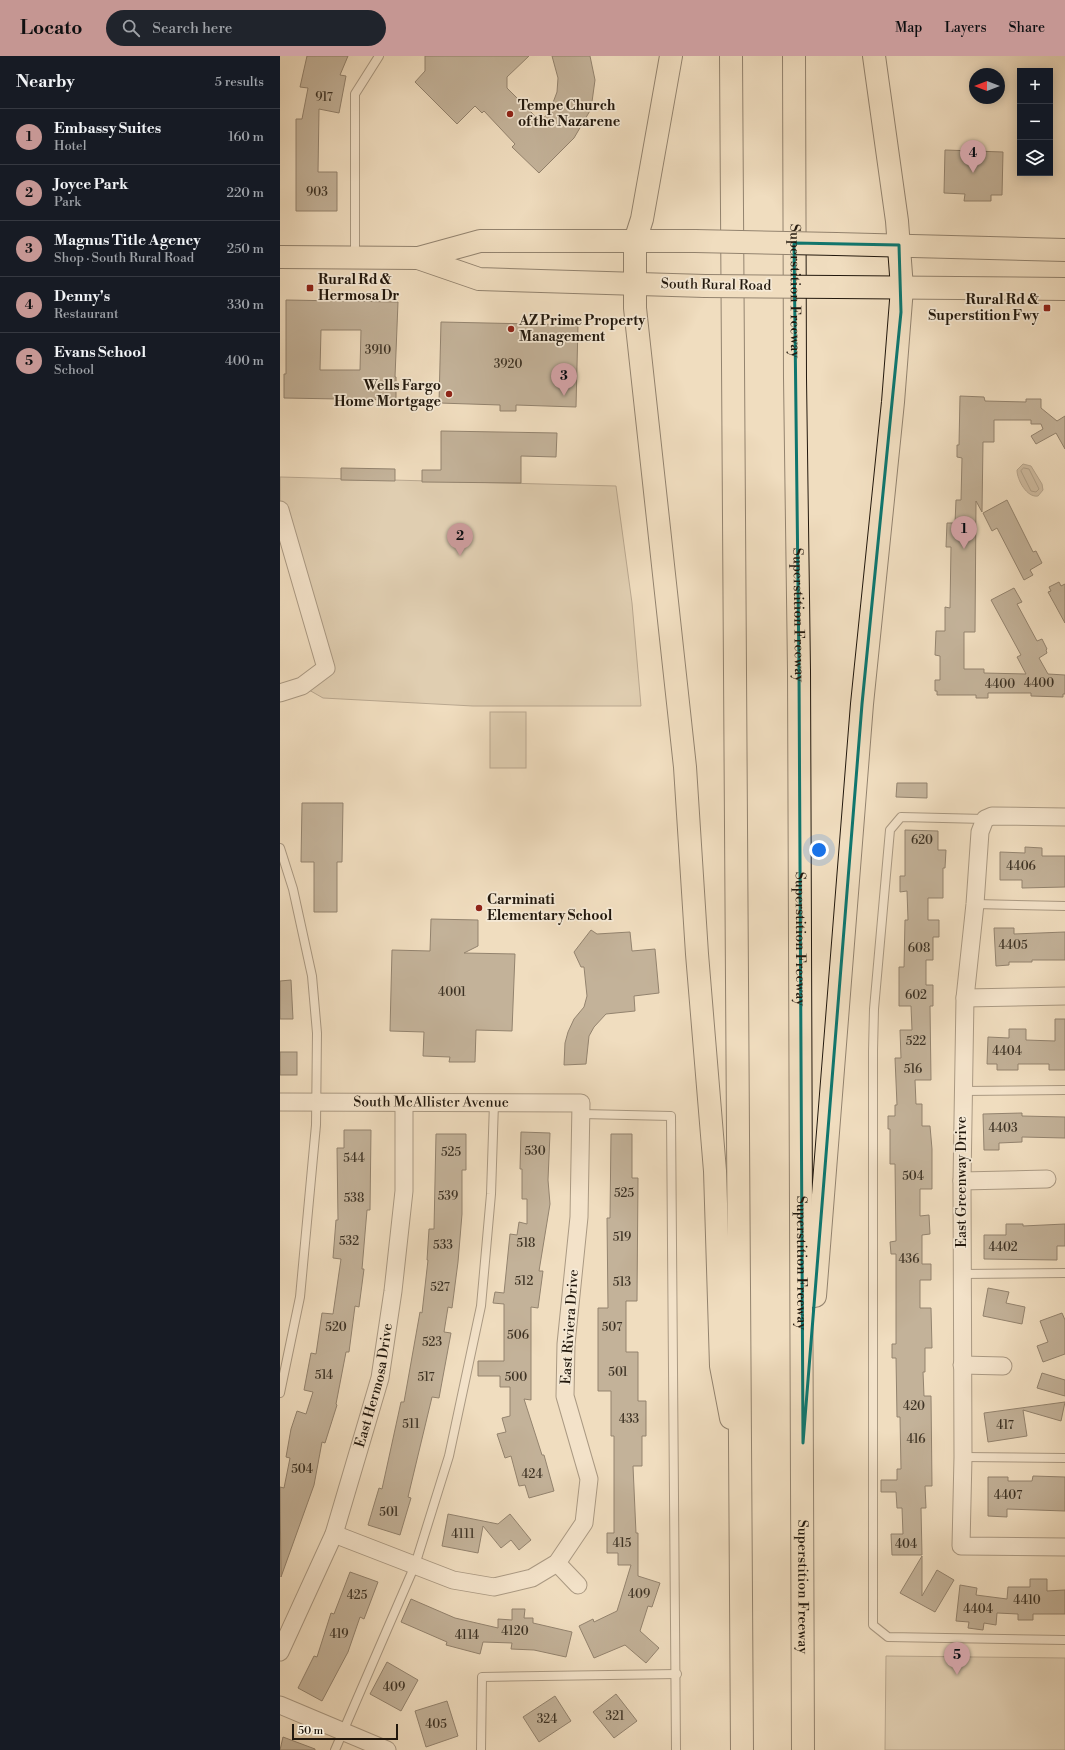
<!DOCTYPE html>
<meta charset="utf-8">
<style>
body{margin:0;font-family:"Libre Bodoni",serif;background:#20242c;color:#f1f3f6}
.controls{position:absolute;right:12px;top:12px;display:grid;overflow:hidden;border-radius:0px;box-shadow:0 2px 10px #0003}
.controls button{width:36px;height:36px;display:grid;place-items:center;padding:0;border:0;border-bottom:1px solid #363941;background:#171b24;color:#f1f3f6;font:20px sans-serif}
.compass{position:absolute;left:689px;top:12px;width:36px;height:36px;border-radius:50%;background:#171b24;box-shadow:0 2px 10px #0003;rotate:270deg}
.scale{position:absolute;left:12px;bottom:10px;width:106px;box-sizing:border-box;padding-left:4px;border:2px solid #22180d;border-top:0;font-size:11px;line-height:14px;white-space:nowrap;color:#22180d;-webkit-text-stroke:3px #f5e9d5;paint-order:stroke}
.you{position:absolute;left:539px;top:794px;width:14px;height:14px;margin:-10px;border:3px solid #fff;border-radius:50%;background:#1a73e8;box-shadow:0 0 0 6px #1a73e833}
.badge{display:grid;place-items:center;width:26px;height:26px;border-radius:50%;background:#c59692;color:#111;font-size:13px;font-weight:700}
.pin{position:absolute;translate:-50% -33px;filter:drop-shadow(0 1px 2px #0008)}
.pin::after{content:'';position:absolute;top:21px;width:14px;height:12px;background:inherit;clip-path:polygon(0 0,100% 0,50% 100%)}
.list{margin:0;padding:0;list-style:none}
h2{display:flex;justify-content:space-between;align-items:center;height:52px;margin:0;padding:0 16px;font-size:17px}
h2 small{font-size:13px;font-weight:400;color:#9ea1a6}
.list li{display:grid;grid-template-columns:26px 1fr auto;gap:12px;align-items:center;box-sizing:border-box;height:56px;padding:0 16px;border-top:1px solid #363941}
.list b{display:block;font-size:15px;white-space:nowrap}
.list p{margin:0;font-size:13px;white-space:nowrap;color:#9ea1a6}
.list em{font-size:13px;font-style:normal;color:#9ea1a6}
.icon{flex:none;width:22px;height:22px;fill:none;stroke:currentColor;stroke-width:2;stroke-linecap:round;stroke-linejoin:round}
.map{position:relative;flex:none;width:785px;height:1694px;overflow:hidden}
header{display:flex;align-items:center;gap:24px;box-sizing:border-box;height:56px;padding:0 20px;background:#c59692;color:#111}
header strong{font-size:19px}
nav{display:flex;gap:22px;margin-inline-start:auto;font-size:14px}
.search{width:280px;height:36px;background:#20242c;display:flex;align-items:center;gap:10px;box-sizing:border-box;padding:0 14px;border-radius:22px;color:#9ea1a6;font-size:15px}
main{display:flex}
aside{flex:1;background:#171b24}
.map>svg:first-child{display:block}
.green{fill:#cdbca1;stroke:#786a57}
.water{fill:#aa9a82;stroke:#746653}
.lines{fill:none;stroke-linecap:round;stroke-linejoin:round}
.shore{stroke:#665948;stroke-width:1}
.building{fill:#8d7e6a;stroke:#22180d;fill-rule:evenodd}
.service-casing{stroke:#56493a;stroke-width:10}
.minor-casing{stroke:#56493a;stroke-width:19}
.primary-casing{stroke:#22180d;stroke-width:24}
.motorway-casing{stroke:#22180d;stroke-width:24}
.service{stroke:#f5e9d5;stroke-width:8}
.minor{stroke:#f5e9d5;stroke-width:17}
.primary{stroke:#f0ddbf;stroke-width:22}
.motorway{stroke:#f0ddbf;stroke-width:22}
.primary-bridge-casing{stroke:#22180d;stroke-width:24;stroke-linecap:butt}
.primary-bridge{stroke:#f0ddbf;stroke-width:22}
.marked{fill:none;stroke:#0f766e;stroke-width:3;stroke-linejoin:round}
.poi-dot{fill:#8f2418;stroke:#f5e9d5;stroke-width:1.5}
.labels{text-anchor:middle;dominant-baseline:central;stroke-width:3.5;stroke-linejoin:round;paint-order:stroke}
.number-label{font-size:12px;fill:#3d3224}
.poi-label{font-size:14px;font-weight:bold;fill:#22180d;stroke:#f5e9d5;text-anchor:start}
.street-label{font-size:14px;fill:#22180d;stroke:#f5e9d5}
</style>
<header>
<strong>Locato</strong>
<div class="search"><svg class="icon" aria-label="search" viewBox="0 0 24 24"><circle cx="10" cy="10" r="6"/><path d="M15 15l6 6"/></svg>Search here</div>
<nav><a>Map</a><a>Layers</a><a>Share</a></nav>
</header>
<main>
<aside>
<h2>Nearby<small>5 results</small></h2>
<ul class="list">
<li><span class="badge">1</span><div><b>Embassy Suites</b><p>Hotel</p></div><em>160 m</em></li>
<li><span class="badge">2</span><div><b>Joyce Park</b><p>Park</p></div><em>220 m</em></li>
<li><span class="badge">3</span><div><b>Magnus Title Agency</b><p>Shop · South Rural Road</p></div><em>250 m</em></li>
<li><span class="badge">4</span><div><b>Denny's</b><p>Restaurant</p></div><em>330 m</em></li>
<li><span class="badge">5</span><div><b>Evans School</b><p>School</p></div><em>400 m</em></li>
</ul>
</aside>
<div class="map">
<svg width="785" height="1694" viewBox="0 0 785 1694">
<rect width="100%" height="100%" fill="#f0ddbf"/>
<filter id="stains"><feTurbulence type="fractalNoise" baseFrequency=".005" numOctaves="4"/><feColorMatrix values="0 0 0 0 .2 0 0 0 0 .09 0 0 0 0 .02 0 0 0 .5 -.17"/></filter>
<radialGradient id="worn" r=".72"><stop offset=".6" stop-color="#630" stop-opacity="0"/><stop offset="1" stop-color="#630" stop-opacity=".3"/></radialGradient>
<g class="green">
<path d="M0 421 336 430 352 547 361 650H193L43 642 22 630 46 612 0 454Z"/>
<rect x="210" y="656" width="36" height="56"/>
<path d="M606 1600 785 1602V1694H605Z"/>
</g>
<path class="water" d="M743 408 751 410 762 428 763 434 758 440C747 442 737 424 737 414Z"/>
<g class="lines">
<path class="shore" d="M744 412 749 413 759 433 756 436 751 435 741 415Z"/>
</g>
<g class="building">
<path d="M27 0H68L60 19 66 20 59 57 39 53 38 116H57V155H16V63H22L28 32 20 31Z"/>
<path d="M145 0H249L227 21V32L261 66 271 52 277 36 278 22 272 0H310L315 24 311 53 294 82 259 117 232 91 235 88 204 55 202 57 195 50 177 68 135 26 145 15Z"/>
<path d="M665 94 723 96 722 139H711V145H684L685 138 664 137Z"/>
<path d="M6 244 118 246 115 321H116V344L4 342V318H6ZM41 274H81L80 314H40Z"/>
<path d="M161 266 298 269 296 351 236 349V355H220V349L159 347Z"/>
<path d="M680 340 704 341 705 345 746 346V343H761V352L777 365 785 360V393L776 377 756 388 751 380 763 373 761 368H751V364H714V386H703L702 456 696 445 695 576H684V613H704V617L746 618 737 601 741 599 711 544 734 532 742 546 737 548 757 585 762 583 767 593 766 594 767 597 759 602 768 618 785 619V638H783V641L751 640V637H708V642H696V639H657V635H655V624H660V600L655 599 656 575H665V551L670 552 671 491H666L667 467H675L676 444H681L682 402 677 401V389H679Z"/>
<path d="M161 375 277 377 276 401 241 400V427L142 426V414H161Z"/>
<path d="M61 412 115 413V425L61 424Z"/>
<path d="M727 444 753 496 756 495 762 507 750 514 753 519 744 524 717 472 712 475 703 457Z"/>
<path d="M779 526 781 530 785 528V567L768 536 771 535 769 531Z"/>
<path d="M617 727H647V742L616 741Z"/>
<path d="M22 747H63L62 806H57V856H34V806H21Z"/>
<path d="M625 774 658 775V794H666L665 812H663V842H648V864H659V881H653V904H646V929H653V950H650L651 1024H635L636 1048H642V1070H650L652 1093V1133H640V1160L649 1159 650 1178 642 1179V1208H651V1224H640V1252H651L652 1292H645V1316H643L644 1340H651L652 1430H645L646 1452H641L642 1499H612L611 1478H623L622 1452H617L616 1436H601V1424H617V1413H621L620 1361H617L616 1302H612V1288H616V1198H611L610 1186 616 1185 615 1108H610V1073H608V1060H615V1049H617L615 1002H621L620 974H632L631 950H619V911H624L625 864H628L627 835 620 836V820H625Z"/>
<path d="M745 791 762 792V800H785V831L742 832V824H720V796L745 797Z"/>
<path d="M151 863 198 864V890L184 897 235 898 232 975 196 974 195 1006H169L170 1001 143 1000 144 976 110 975 112 894 150 895Z"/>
<path d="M714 872H734V878L785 876V904H752V906H729V909L716 910Z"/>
<path d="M311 874 317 878 350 876 352 895 375 893 379 937 354 940 355 955 326 958 314 971 309 980 306 1008 284 1009 285 987 288 976 294 963 304 951 307 940 304 911H301L294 896Z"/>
<path d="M11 924 13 963H0V925Z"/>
<path d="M775 963H785V1014H769V1008H738V1014H717V1008H707L708 981 729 982V973H746V984L775 985Z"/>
<rect x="0" y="996" width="17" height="23"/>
<path d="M742 1057V1060L785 1061V1082L742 1081V1086L719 1087V1094H704L703 1058Z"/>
<path d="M64 1074H91L90 1154H87L82 1213H84L79 1251 75 1250 69 1296H66L56 1348 57 1349 45 1387 42 1386 34 1429 1 1521 0 1431 4 1432 10 1402 6 1401 11 1373 17 1355 26 1358 33 1336 24 1334 31 1297 36 1298 42 1257 53 1258 61 1203 53 1202 56 1164H58L57 1092H64Z"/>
<path d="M241 1076 270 1077 268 1124 270 1148 259 1215H263L258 1252 251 1251V1344L244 1343 262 1399H264L274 1435 249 1442 245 1429 239 1430 231 1400 225 1402 217 1378 226 1376 222 1362 230 1360V1331H220V1320H198V1305H224V1248L213 1247 215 1236 224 1237 230 1178 237 1179 239 1166 247 1168V1143H242V1113H240Z"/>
<path d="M156 1078H186V1114H182V1158L178 1206 172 1252 168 1251 164 1276 171 1277 159 1342 152 1341 128 1441 131 1442 120 1479 88 1469 99 1432 102 1433 121 1346H124L140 1256 142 1257 148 1204H147L149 1173H154Z"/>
<path d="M331 1078H352V1122H358L357 1245H346V1296H358V1345H366V1380H362V1410H353L356 1477H358V1520L380 1527 372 1551 368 1550 360 1575 379 1592 366 1607 345 1589 314 1602 299 1570 313 1563 314 1566 337 1555 351 1509H338V1497H327V1477H334V1380H331V1335H318V1252H328L327 1162H330Z"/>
<path d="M726 1168H743V1170L785 1168V1190H777V1204L704 1203V1179H726Z"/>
<path d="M708 1232 729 1236 726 1247 745 1251 742 1268 703 1260Z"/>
<path d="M782 1257 785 1264V1298L763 1306 757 1290 768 1286 760 1265Z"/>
<path d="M762 1317 785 1324V1340L757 1332Z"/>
<path d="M785 1346 781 1365 743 1354 747 1380 708 1386 704 1357Z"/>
<path d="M753 1420 785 1421V1455L727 1453V1461L708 1460V1421H728V1425H752Z"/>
<path d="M168 1458 218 1468 230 1458 251 1484 239 1494 231 1484 221 1492 203 1470 198 1497 162 1490Z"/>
<path d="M642 1500V1540L657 1514 674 1524 655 1556 620 1537Z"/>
<path d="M70 1516 98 1526 84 1563 80 1561 68 1596 42 1645 18 1632 34 1600 37 1601 51 1557 54 1558Z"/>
<path d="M750 1523H767V1535L785 1534V1558H753V1564H738V1558L717 1557 716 1569 704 1567 703 1574 688 1572 689 1566 676 1565 680 1529 697 1532 696 1539 727 1543 728 1531H750Z"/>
<path d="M131 1543 175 1562 218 1572V1563L232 1564V1553H245L244 1562H253V1567L292 1576 286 1601 254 1594 231 1593 232 1587 203 1586 200 1598 166 1589 167 1586 121 1566Z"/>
<path d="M107 1606 138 1624 121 1655 90 1638Z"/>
<path d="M336 1638 357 1665 334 1682 313 1656Z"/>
<path d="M275 1640 291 1665 259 1686 243 1661Z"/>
<path d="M167 1645 178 1680 146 1691 135 1655Z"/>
<path d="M3 1681 35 1693V1694H0Z"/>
</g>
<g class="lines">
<defs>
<g id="service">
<path d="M75 201V38L99 0"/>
<path d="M705 763 621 761 610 774 594 953 593 995V1569L608 1581 785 1584"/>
<path d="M0 792 13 833 32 920 37 977 36 1069 20 1241 0 1337"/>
<path d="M695 848 785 850"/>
<path d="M683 1035 785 1034"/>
<path d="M302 1058 391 1060 396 1694"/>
<path d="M682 1218 785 1217"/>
<path d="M683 1401 785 1402"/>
<path d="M55 1694 135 1509 169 1400 201 1250 211 1138 214 1047"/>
<path d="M201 1694 202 1621 397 1618"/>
</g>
<g id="minor">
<path d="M0 454 46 612 22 630 0 637"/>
<path d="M785 761 712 760 705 763 700 776 695 848 685 942 682 1125 683 1401 681 1490 785 1491"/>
<path d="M685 942 785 940"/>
<path id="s1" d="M0 1046 301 1047 299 1161 286 1288 285 1340 309 1423 304 1467 277 1507 252 1522 214 1531 173 1524 54 1478"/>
<path d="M682 1125 767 1123"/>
<path d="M682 1309 723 1310"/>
<path d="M277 1507 298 1529"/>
<path id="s2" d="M0 1596 54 1478 100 1322 113 1235 124 1135V1047"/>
<path d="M0 1649 107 1694"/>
</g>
<g id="primary">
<path d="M556 188 785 194"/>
<path d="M0 201 138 202 200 185H415"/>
<path d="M138 202 199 223 425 230"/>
<path d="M557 231 785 233"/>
</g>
<g id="motorway">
<path d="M391 0 362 163 355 185V252L405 711 417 898 435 1115 441 1310 451 1362"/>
<path d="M451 0 462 1694"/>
<path id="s3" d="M514 0 515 322 519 614 523 1694"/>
<path d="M535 1240 582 648 613 346 622 232 617 165 594 0"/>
</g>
</defs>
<use href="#service" class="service-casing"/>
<use href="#minor" class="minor-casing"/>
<use href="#primary" class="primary-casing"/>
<use href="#motorway" class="motorway-casing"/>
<use href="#service" class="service"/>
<use href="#minor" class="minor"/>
<use href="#primary" class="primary"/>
<use href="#motorway" class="motorway"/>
<defs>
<g id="primary-bridge">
<path d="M415 185 556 188"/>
<path d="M425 230 557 231"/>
</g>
</defs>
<use href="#primary-bridge" class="primary-bridge-casing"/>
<use href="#primary-bridge" class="primary-bridge"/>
</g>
<path d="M0 0H785V1694H0ZM514 187 619 189 621 256 582 648 523 1387 519 614Z" fill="#f0ddbf" fill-opacity=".55" fill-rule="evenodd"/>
<path class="marked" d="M514 187 619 189 621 256 582 648 523 1387 519 614Z"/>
<g class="poi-dot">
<circle cx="230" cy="58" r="4"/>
<rect x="26" y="228" width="8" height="8" rx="2"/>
<rect x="763" y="248" width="8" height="8" rx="2"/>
<circle cx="231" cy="273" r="4"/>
<circle cx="169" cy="338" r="4"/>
<circle cx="199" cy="852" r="4"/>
</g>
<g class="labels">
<g class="number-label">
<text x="44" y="41">917</text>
<text x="37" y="136">903</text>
<text x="98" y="294">3910</text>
<text x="228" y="308">3920</text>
<text x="759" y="627">4400</text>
<text x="720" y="628">4400</text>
<text x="642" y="784">620</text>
<text x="741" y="810">4406</text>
<text x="733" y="889">4405</text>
<text x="639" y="892">608</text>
<text x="172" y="936">4001</text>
<text x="636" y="939">602</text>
<text x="636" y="985">522</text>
<text x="727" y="995">4404</text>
<text x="633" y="1013">516</text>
<text x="723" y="1072">4403</text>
<text x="255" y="1095">530</text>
<text x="171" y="1096">525</text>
<text x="74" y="1102">544</text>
<text x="633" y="1120">504</text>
<text x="344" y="1137">525</text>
<text x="168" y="1140">539</text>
<text x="74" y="1142">538</text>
<text x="342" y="1181">519</text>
<text x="69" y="1185">532</text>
<text x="246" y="1187">518</text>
<text x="163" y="1189">533</text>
<text x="723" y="1191">4402</text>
<text x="629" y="1203">436</text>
<text x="244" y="1225">512</text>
<text x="342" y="1226">513</text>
<text x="160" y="1231">527</text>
<text x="56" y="1271">520</text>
<text x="332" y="1271">507</text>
<text x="238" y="1279">506</text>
<text x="152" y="1286">523</text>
<text x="338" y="1316">501</text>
<text x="44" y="1319">514</text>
<text x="146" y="1321">517</text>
<text x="236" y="1321">500</text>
<text x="634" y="1350">420</text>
<text x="349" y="1363">433</text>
<text x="131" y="1368">511</text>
<text x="725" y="1369">417</text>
<text x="636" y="1383">416</text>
<text x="22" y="1413">504</text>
<text x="252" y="1418">424</text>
<text x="728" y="1439">4407</text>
<text x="109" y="1456">501</text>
<text x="183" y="1478">4111</text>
<text x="342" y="1487">415</text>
<text x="626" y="1488">404</text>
<text x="359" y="1538">409</text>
<text x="77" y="1539">425</text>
<text x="747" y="1544">4410</text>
<text x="698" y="1553">4404</text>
<text x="235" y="1575">4120</text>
<text x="59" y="1578">419</text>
<text x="187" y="1579">4114</text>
<text x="114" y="1631">409</text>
<text x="335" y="1660">321</text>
<text x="267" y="1663">324</text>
<text x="156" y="1668">405</text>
</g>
<g class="poi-label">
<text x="238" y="50">Tempe Church<tspan x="238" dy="16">of the Nazarene</tspan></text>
<text x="38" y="224">Rural Rd &amp;<tspan x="38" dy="16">Hermosa Dr</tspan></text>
<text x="759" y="244" text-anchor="end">Rural Rd &amp;<tspan x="759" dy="16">Superstition Fwy</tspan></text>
<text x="239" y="265">AZ Prime Property<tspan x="239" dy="16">Management</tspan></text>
<text x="161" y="330" text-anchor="end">Wells Fargo<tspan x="161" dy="16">Home Mortgage</tspan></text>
<text x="207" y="844">Carminati<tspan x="207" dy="16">Elementary School</tspan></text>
</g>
<g class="street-label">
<text transform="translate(436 229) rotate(1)">South Rural Road</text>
<text stroke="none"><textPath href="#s3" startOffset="235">Superstition Freeway</textPath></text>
<text stroke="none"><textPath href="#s3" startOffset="559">Superstition Freeway</textPath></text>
<text stroke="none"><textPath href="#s3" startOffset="883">Superstition Freeway</textPath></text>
<text stroke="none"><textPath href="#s1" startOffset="151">South McAllister Avenue</textPath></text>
<text transform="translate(682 1126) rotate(-90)">East Greenway Drive</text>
<text stroke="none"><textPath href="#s3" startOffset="1207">Superstition Freeway</textPath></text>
<text transform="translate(290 1271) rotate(-86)">East Riviera Drive</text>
<text stroke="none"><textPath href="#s2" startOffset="284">East Hermosa Drive</textPath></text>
<text stroke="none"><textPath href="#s3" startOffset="1531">Superstition Freeway</textPath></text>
</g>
</g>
<rect width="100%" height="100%" filter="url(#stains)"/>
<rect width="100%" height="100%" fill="url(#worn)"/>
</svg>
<div class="controls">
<button>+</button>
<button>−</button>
<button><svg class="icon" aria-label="layers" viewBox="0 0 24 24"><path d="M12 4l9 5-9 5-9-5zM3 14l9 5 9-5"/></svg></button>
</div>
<svg class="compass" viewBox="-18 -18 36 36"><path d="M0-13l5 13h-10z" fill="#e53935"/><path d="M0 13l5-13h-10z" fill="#9ea1a6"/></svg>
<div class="scale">50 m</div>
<div class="you"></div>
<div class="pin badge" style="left:684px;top:493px">1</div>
<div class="pin badge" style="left:180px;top:500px">2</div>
<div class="pin badge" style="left:284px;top:340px">3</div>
<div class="pin badge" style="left:693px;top:117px">4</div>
<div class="pin badge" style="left:677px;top:1619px">5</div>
</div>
</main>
